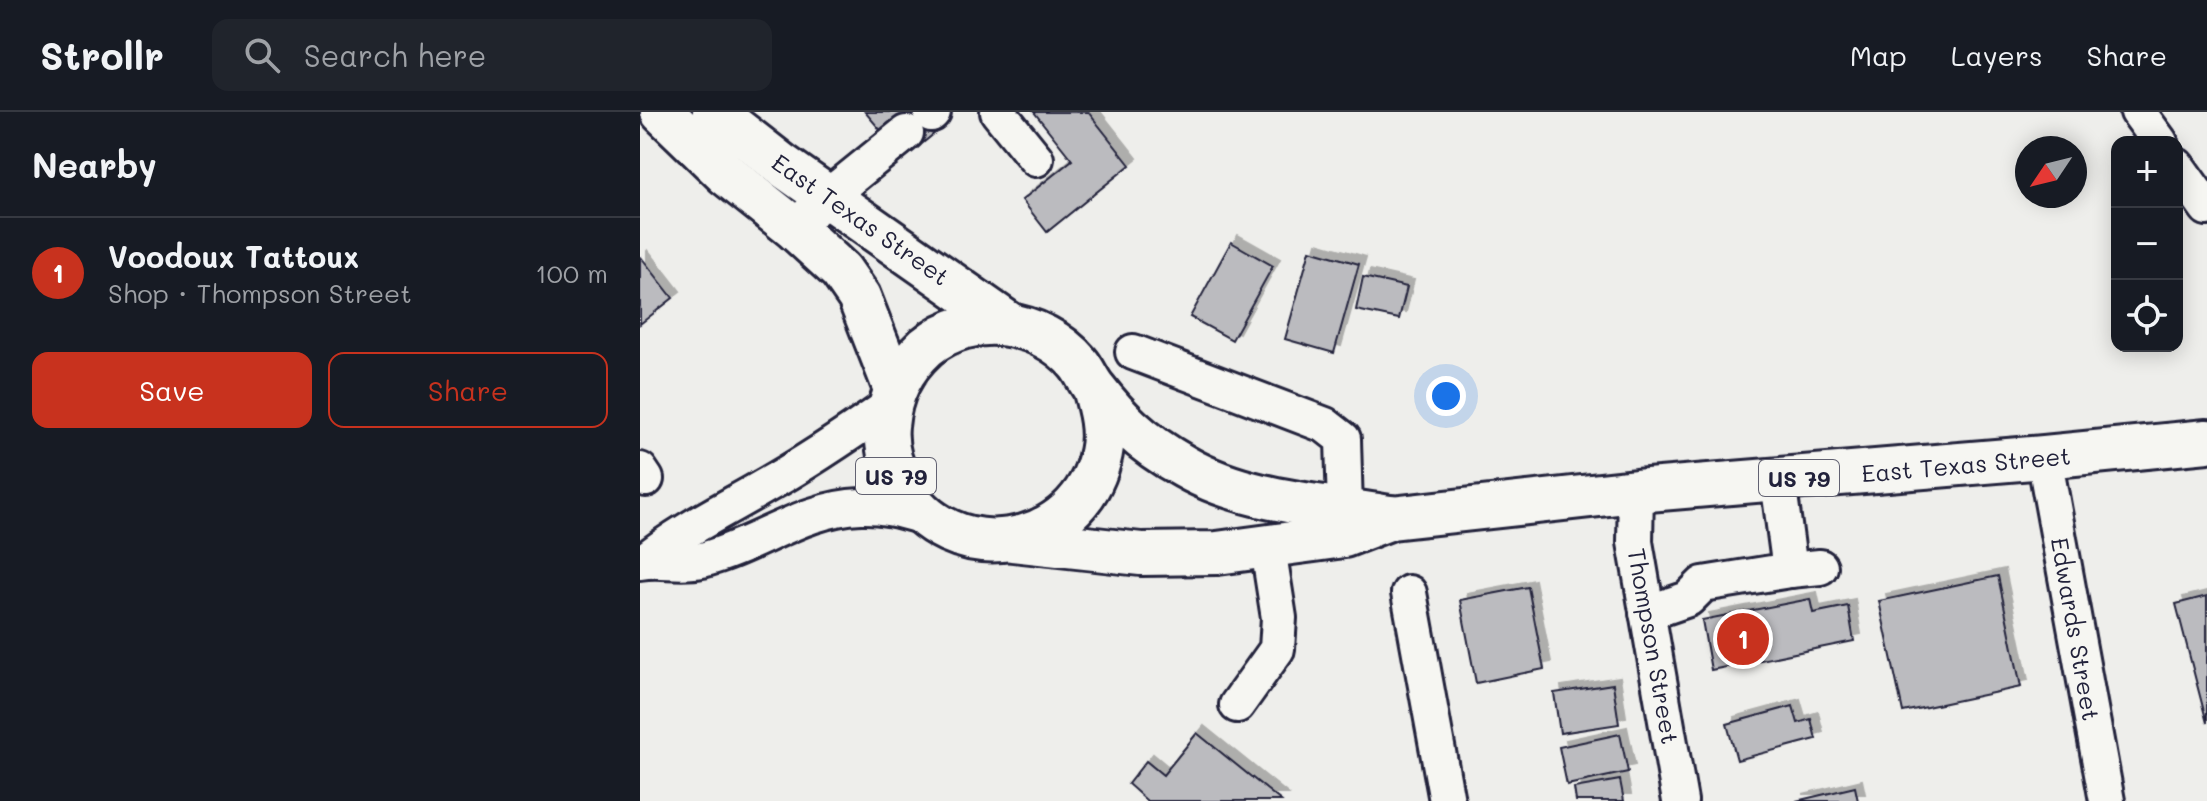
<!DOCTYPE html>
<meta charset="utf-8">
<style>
body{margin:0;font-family:Mali,sans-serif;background:#20242c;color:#f1f3f6}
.controls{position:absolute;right:24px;top:24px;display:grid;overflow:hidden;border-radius:16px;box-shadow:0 4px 20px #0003}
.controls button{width:72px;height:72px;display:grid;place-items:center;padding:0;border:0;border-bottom:2px solid #363941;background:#171b24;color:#f1f3f6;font:40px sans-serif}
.compass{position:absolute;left:1375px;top:24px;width:72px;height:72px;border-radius:50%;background:#171b24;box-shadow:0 4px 20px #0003;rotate:235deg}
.you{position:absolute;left:806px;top:284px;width:28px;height:28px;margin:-20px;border:6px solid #fff;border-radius:50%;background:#1a73e8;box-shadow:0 0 0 12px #1a73e833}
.badge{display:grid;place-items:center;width:52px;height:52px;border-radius:50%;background:#c8321e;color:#fff;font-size:26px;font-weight:700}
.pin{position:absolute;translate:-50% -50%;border:4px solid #fff;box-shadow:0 2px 8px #0006}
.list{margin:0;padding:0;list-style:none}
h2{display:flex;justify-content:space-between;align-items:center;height:104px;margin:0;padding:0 32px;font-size:34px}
h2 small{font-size:26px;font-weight:400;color:#9ea1a6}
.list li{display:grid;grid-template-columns:52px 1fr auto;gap:24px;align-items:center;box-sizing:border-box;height:112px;padding:0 32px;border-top:2px solid #363941}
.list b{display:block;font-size:30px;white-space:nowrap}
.list p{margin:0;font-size:26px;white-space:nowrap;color:#9ea1a6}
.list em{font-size:26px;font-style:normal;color:#9ea1a6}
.actions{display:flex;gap:16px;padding:24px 32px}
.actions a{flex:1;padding:18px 0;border:2px solid #c8321e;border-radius:16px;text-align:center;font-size:28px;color:#c8321e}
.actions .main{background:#c8321e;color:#fff}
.icon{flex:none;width:44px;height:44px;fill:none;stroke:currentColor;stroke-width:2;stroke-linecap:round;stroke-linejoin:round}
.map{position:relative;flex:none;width:1567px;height:689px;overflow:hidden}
header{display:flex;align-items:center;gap:48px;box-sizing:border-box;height:112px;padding:0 40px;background:#171b24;border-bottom:2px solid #363941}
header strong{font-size:38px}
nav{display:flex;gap:44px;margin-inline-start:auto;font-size:28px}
.search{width:560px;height:72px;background:#20242c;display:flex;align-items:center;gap:20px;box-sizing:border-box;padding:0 28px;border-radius:16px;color:#9ea1a6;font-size:30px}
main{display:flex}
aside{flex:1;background:#171b24}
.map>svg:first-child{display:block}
.building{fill:#bbbbbf;stroke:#22223b;stroke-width:2;filter:url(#shadow)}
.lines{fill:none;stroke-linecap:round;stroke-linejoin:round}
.minor-casing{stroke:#22223b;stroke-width:40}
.major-casing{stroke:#22223b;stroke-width:48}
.minor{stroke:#f6f6f2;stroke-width:34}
.major{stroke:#f6f6f2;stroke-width:42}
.labels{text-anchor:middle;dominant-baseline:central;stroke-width:7;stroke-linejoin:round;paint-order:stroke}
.shield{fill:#f6f6f2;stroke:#626272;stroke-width:2}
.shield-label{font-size:22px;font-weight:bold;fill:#22223b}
.street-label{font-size:24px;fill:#22223b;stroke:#f6f6f2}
</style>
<header>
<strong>Strollr</strong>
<div class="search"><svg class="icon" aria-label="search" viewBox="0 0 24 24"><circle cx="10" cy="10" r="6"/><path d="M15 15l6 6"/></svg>Search here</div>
<nav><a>Map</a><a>Layers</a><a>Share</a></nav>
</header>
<main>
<aside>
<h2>Nearby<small></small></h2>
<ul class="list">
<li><span class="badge">1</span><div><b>Voodoux Tattoux</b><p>Shop · Thompson Street</p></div><em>100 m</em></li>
</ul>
<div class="actions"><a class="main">Save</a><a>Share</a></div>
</aside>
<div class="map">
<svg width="1567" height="689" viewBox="0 0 1567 689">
<defs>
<filter id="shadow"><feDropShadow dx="7" dy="-7" stdDeviation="0" flood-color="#0004"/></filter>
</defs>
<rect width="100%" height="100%" fill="#eeeeeb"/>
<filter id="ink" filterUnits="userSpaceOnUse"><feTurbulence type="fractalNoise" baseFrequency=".0125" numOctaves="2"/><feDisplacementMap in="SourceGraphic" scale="16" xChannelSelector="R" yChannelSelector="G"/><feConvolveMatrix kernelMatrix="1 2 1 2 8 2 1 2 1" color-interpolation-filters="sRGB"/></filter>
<g filter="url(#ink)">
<g class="building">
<path d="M225 0H289L301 16 278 35 257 9 242 20Z"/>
<path d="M394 0H448L490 53 407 120 382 88 432 48Z"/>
<path d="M591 130 633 154 592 228 550 205Z"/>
<path d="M670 138 719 152 694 241 645 227Z"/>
<path d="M1 145 33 186 0 212V146Z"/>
<path d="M723 165 767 175 759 207 716 198Z"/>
<path d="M1358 464 1381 575 1263 600 1239 489Z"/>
<path d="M888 475 904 557 836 571 820 488Z"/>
<path d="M1567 484V611L1536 492Z"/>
<path d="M1170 487 1173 501 1208 494 1214 529 1071 558 1062 508Z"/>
<path d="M973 572 979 612 920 621 914 581Z"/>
<path d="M1153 594 1158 611 1171 607 1176 627 1097 648 1087 612Z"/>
<path d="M557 621 641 689H507L488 672 506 649 523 663Z"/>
<path d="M980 622 988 660 927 673 919 635Z"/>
<path d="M980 668 984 689H936L934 676Z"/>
<path d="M1215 675 1218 689H1156Z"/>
</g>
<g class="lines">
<defs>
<g id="minor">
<path d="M358 0 396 47"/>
<path d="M1498 0 1520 30"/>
<path d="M291 2 293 0"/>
<path d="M1537 54 1567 96"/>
<path d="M154 116 187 85 266 21"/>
<path d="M493 240 685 313 703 327 705 398"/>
<path d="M1404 345 1467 689"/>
<path d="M0 358 6 367"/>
<path d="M996 379 995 430 1040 689"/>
<path d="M5 448C42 418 84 398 125 374 168 350 209 322 249 294"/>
<path d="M0 450C20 446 39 453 62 448 117 434 163 396 221 394 244 393 266 400 288 406"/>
<path d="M1150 458 1180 455"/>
<path d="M769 481 807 689"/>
<path d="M1007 501 1048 487 1063 472 1150 458 1138 368"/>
<path d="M597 593 637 537 639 506 628 436"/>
</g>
<g id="major">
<path d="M22 0 86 62 154 116 201 159 219 185 255 277"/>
<path d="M74 0 142 53 369 212"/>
<path d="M454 276C460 297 466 319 461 341 441 440 307 461 260 372 251 354 245 334 247 314 250 282 262 257 286 235 331 197 402 208 438 251 445 259 448 269 455 277 465 290 478 305 491 317 506 331 527 345 545 355 606 390 682 393 750 405"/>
<path d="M373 428 501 442 577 441 704 424 751 406 996 379 1404 345 1567 329"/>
</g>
</defs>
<use href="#minor" class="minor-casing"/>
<use href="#major" class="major-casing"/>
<use href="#minor" class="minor"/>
<use href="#major" class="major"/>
</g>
</g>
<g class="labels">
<g class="shield">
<rect x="216" y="346" width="80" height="36" rx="6"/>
<rect x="1119" y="348" width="80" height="36" rx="6"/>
</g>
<g class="shield-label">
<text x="256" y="364">US 79</text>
<text x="1159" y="366">US 79</text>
</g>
<g class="street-label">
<text transform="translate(221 107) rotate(35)">East Texas Street</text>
<text transform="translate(1326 352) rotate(-5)">East Texas Street</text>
<text transform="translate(1436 517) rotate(80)">Edwards Street</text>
<text transform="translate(1014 534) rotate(80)">Thompson Street</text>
</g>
</g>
</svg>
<div class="controls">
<button>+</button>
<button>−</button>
<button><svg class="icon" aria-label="locate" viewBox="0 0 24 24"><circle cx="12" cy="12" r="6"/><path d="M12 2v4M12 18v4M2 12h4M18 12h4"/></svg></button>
</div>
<svg class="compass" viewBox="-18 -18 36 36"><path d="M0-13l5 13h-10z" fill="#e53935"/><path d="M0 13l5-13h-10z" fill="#9ea1a6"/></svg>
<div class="you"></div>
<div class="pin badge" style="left:1103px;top:527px">1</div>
</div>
</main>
